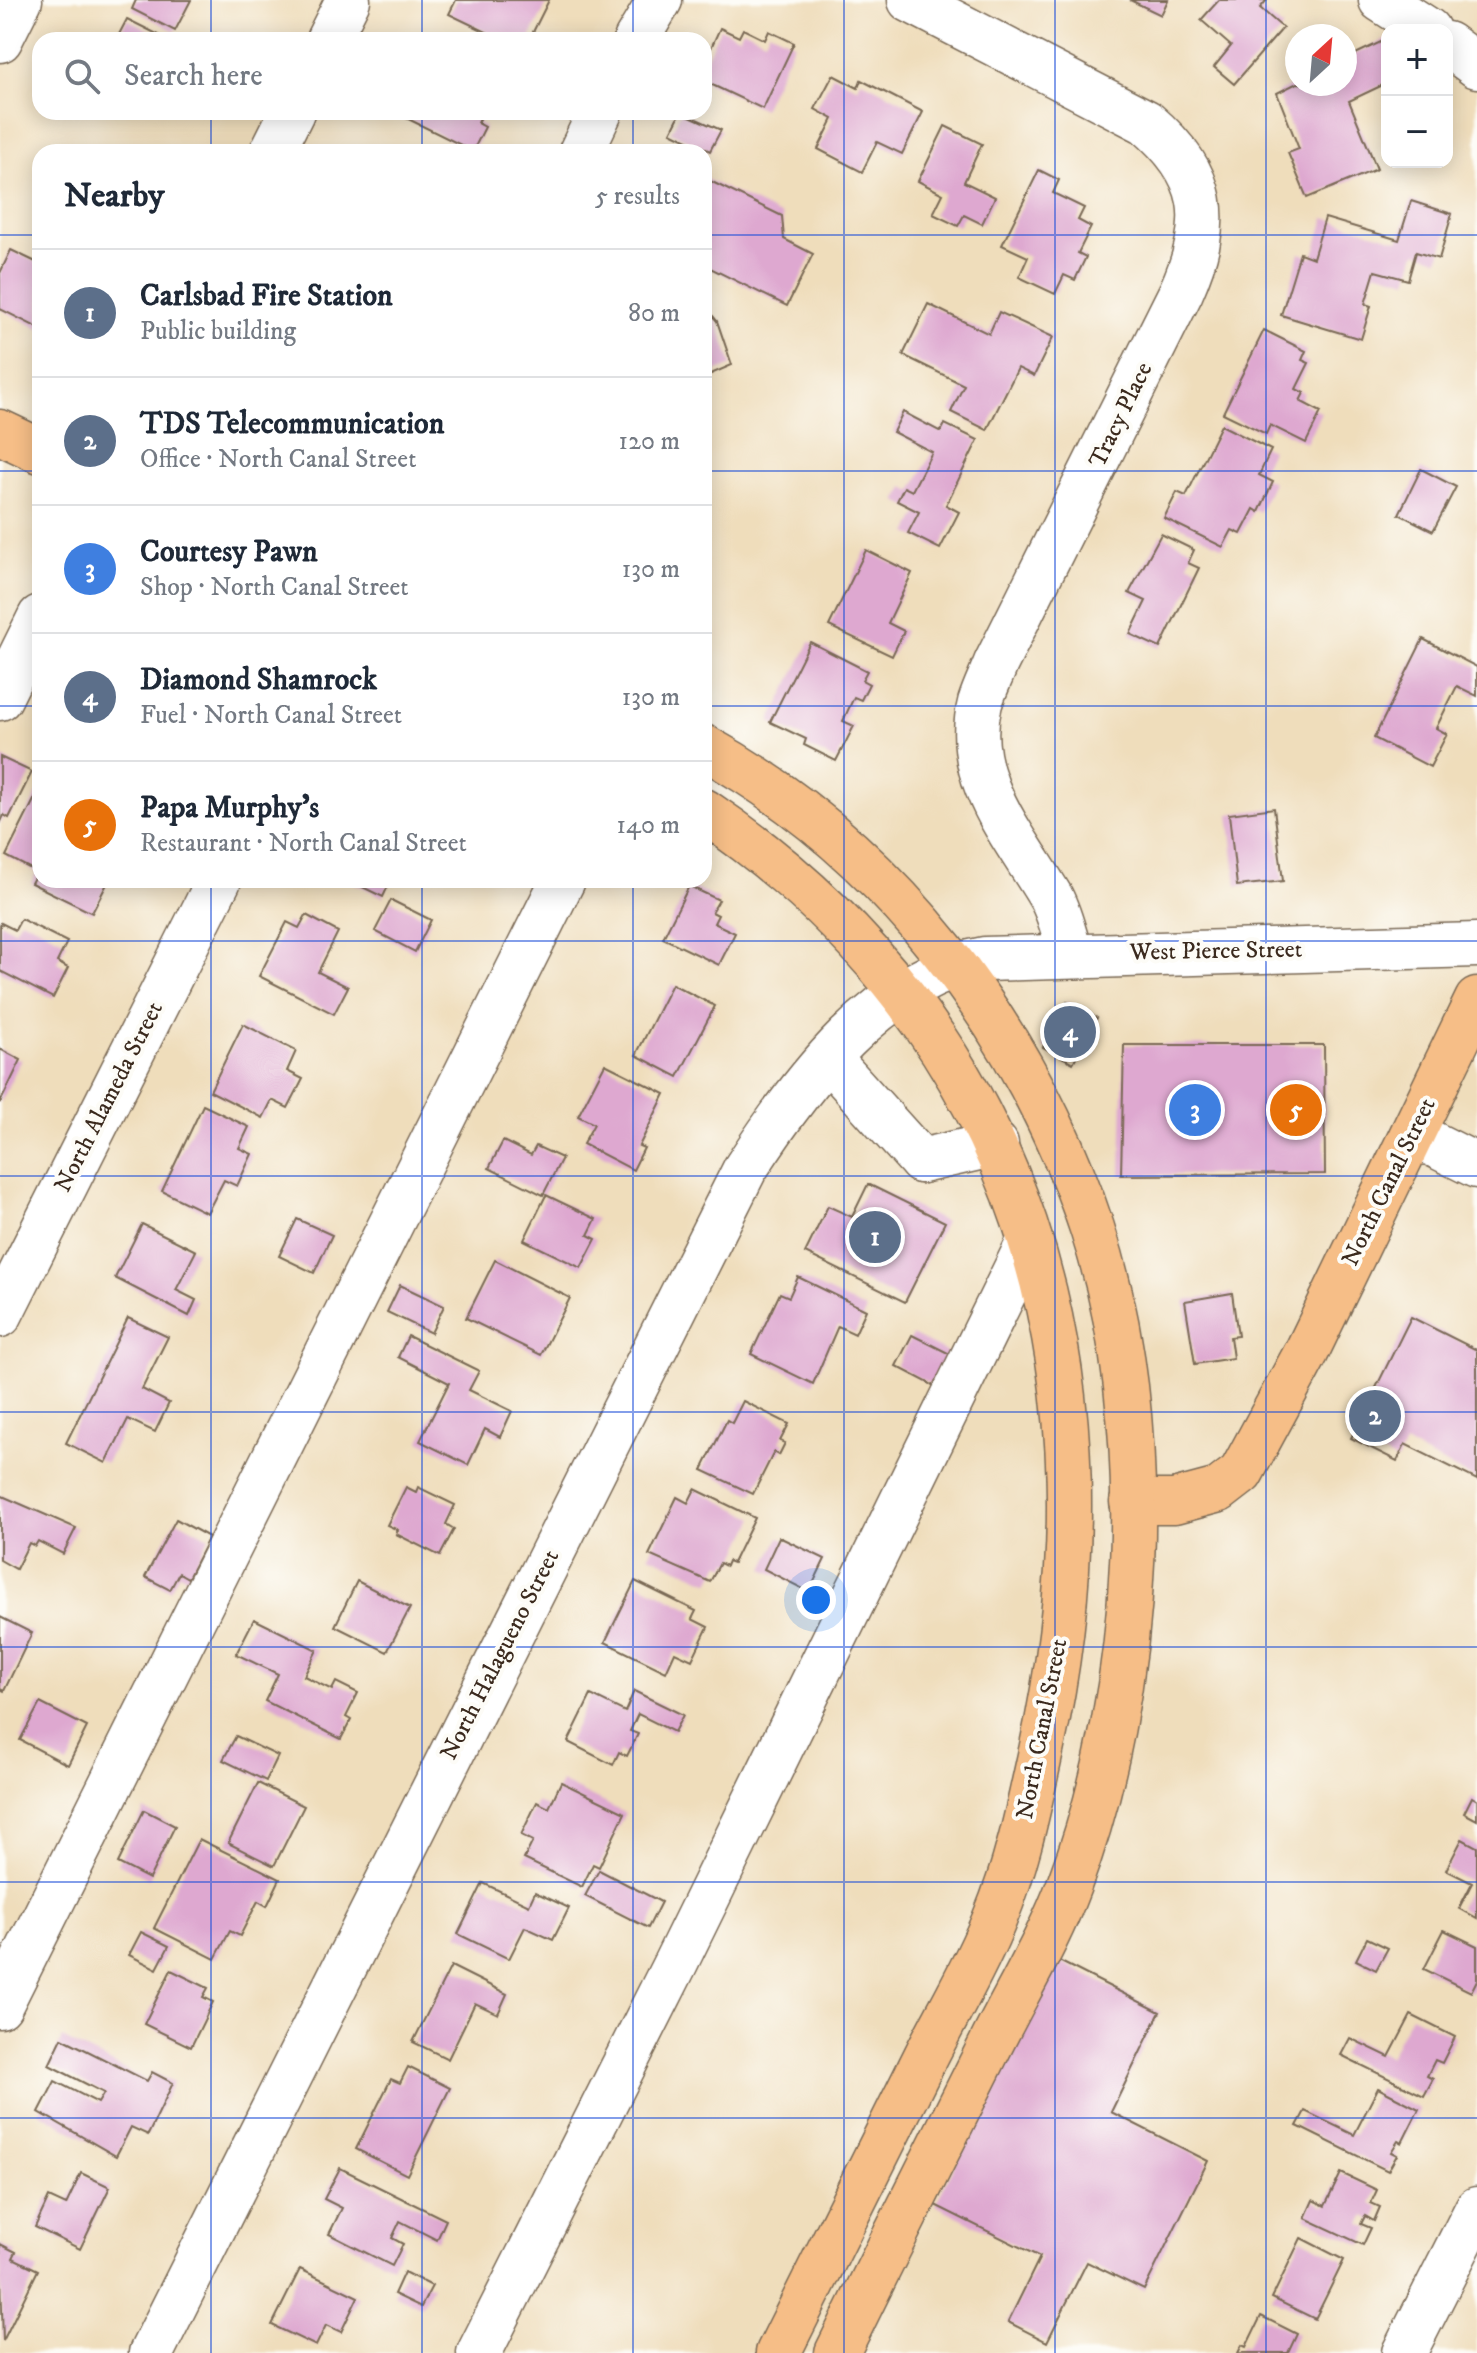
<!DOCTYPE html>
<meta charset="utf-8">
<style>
body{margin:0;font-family:"IM FELL DW Pica",serif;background:#f2f2f3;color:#1f2937}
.controls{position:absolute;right:24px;top:24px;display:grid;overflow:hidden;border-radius:16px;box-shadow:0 4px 20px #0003}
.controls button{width:72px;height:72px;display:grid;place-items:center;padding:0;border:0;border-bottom:2px solid #e0e1e3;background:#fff;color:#1f2937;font:40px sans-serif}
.compass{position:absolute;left:1285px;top:24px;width:72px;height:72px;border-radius:50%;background:#fff;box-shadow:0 4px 20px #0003;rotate:26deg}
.you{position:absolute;left:816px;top:1600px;width:28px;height:28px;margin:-20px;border:6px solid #fff;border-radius:50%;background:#1a73e8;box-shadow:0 0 0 12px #1a73e833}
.badge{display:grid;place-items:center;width:52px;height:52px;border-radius:50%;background:#0b8043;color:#fff;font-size:26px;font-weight:700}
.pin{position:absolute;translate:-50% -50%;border:4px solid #fff;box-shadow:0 2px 8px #0006}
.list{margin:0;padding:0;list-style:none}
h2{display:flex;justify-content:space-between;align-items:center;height:104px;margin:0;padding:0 32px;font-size:34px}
h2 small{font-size:26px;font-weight:400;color:#747a83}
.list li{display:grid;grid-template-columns:52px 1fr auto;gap:24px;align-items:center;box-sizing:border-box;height:128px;padding:0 32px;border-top:2px solid #e0e1e3}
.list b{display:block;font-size:30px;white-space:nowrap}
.list p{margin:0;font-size:26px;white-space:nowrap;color:#747a83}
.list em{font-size:26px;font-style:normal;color:#747a83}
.icon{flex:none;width:44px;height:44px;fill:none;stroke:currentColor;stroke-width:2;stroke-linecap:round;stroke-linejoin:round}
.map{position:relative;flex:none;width:1477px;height:2353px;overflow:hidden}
.search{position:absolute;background:#fff;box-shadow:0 4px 20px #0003;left:32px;top:32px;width:680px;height:88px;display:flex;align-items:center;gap:20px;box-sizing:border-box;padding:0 28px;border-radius:24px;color:#747a83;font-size:30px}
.panel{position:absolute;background:#fff;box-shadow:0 4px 20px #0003;left:32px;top:144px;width:680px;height:744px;border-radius:24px}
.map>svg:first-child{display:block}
.building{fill:#dea8d0}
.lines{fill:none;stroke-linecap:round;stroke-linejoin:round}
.minor-casing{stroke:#7a6955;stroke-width:47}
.major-casing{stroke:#7a6955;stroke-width:47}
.highway-casing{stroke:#7a6955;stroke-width:47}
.minor{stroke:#fff;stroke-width:44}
.major{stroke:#f6be87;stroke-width:44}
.highway{stroke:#f6be87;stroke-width:44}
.grid{fill:none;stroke:#1d4ed8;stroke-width:2;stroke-opacity:0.55}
.labels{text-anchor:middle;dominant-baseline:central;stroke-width:8;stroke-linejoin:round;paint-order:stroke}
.street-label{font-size:24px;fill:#3b2a1e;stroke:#fdfcf7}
</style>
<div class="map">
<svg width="1477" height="2353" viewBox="0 0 1477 2353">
<rect width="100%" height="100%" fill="#fdfcf7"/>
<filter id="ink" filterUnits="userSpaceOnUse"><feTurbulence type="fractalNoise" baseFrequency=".0125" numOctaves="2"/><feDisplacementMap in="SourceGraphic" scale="16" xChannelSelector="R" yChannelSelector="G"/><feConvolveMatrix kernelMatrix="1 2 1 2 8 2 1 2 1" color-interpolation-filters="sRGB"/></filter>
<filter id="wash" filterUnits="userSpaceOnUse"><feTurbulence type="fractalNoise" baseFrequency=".006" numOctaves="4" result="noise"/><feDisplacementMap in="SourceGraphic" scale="32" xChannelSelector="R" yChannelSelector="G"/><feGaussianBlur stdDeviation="1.8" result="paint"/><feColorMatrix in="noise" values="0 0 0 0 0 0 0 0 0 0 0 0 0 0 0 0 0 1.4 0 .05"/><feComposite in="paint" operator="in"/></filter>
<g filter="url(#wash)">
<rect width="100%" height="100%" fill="#efddbb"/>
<g id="blocks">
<g class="building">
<path d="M136 0H191L175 31 132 9Z"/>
<path d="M456 0H549L529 40H503L449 14Z"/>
<path d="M1130 0H1168L1161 15Z"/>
<path d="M1219 0H1267L1260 8 1283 28 1234 84 1214 67 1231 46 1201 20Z"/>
<path d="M127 19 159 35 157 40H116Z"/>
<path d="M720 28 739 37 743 29 765 40 769 31 794 43 763 109 704 81V63Z"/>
<path d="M1387 39V83L1349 101 1377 169 1307 198 1288 153 1299 149 1277 93 1297 83 1345 84V59Z"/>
<path d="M833 75 858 88 861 80 923 112 902 154 877 142 862 172 818 149 833 119 815 109Z"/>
<path d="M394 112H483L478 123 485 127 473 151Z"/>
<path d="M681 112 721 130 710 151 671 132Z"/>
<path d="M945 126 982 144 964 182 995 197 982 224 964 215 958 226 933 214 943 194 918 181Z"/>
<path d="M1039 170 1059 180 1053 193 1084 208 1078 220 1091 227 1078 253 1086 257 1075 280 1064 275 1055 294 1019 277 1028 257 1002 245Z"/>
<path d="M704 178 782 216 784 239 813 254 787 306 704 265Z"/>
<path d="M1411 201 1452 214 1439 259 1416 252 1408 280 1375 271 1365 304 1371 306 1361 339 1281 315 1300 253 1313 258 1325 218 1399 240Z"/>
<path d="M11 250 40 264V329L0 309V273Z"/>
<path d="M928 304 989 334 999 312 1053 337 1034 376 1018 368 987 430 951 412 964 385 903 355Z"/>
<path d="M704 305 717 321 732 365 704 377Z"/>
<path d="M1264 330 1306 351 1302 360 1309 363 1296 389 1304 393 1300 401 1321 412 1306 443 1270 425 1266 434 1223 413Z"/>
<path d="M903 412 941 432 945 424 978 440 946 505 959 512 940 549 908 533 919 512 897 501 904 487 912 491 932 452 893 432Z"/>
<path d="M1221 425 1271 450 1259 475 1273 482 1259 512 1254 509 1241 534 1232 530 1223 547 1164 518 1177 492 1186 496Z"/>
<path d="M1421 469 1456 487 1433 531 1399 514Z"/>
<path d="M1161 534 1194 550 1188 563 1199 568 1160 648 1130 634 1146 601 1129 593Z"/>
<path d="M866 550 912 573 888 623 904 631 892 656 829 626Z"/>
<path d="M1423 639 1477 667V696L1457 686 1436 728 1447 734 1430 767 1374 738Z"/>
<path d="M810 642 867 671 862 680 869 684 861 700 854 697 843 721 854 726 836 761 804 745 806 739 770 722Z"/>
<path d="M0 757 32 772 9 818 4 815 0 824Z"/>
<path d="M40 788V880H109L92 913 31 883 37 872 6 856Z"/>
<path d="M1274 808 1283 881 1237 886 1229 814Z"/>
<path d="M348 880H391L383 897Z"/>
<path d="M689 886 719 900 712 912 718 915 714 923 735 933 719 965 663 938Z"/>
<path d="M391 900 431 920 415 952 375 931Z"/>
<path d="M306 915 338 932 318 972 348 987 334 1014 259 976 287 922 299 928Z"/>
<path d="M21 919 67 942 57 962 68 968 53 998 0 971V926L1 923 15 930Z"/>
<path d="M672 984 715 1006 678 1077 636 1055Z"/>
<path d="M1067 1002 1097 1018 1073 1063 1043 1047Z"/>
<path d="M243 1024 296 1051 287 1071 303 1079 288 1108 272 1100 263 1118 210 1091Z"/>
<path d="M1124 1045H1324L1325 1174 1121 1175Z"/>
<path d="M0 1049 21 1060 0 1103Z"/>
<path d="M605 1064 665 1094 639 1146 644 1148 633 1170 583 1144 594 1124 578 1116Z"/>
<path d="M203 1105 249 1127 239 1148 252 1154 237 1186 224 1180 207 1213 162 1191Z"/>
<path d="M503 1141 531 1155 536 1146 562 1158 543 1195 489 1168Z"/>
<path d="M868 1184 945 1222 905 1302 805 1253 828 1206 852 1217Z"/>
<path d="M546 1195 596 1219 588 1235 596 1239 581 1268 524 1240Z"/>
<path d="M297 1219 332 1235 314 1273 279 1256Z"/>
<path d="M142 1224 196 1251 176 1290 196 1300 189 1316 115 1278Z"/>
<path d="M495 1260 570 1298 541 1355 466 1318Z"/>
<path d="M798 1277 866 1310 855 1334 838 1326 813 1384 751 1354 780 1293 789 1297Z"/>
<path d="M400 1285 444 1306 431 1333 387 1312Z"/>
<path d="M1232 1293 1238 1336 1230 1337 1233 1358 1195 1364 1185 1301Z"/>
<path d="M1411 1317 1477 1350V1480L1405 1444 1397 1461 1351 1438Z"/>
<path d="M128 1318 168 1337 142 1389 169 1403 155 1432 128 1419 106 1463 66 1443Z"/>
<path d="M912 1335 954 1356 938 1388 896 1366Z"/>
<path d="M408 1336 479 1371 469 1390 512 1411 500 1437 485 1429 468 1465 420 1441 449 1383 398 1357Z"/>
<path d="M743 1401 789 1424 780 1441 785 1443 779 1455 774 1452 753 1494 702 1470 727 1420 732 1423Z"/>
<path d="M406 1487 416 1492 418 1487 455 1505 446 1524 454 1529 440 1556 396 1534 398 1530 387 1525Z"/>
<path d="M695 1489 755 1518 733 1563 728 1561 726 1566 720 1563 710 1582 649 1555 677 1497 688 1503Z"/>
<path d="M0 1495 76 1528 63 1554 38 1541 35 1546 29 1543 16 1569 0 1560Z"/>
<path d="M176 1519 209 1537 188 1578 179 1573 170 1590 145 1577Z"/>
<path d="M779 1537 825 1559 809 1592 764 1569Z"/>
<path d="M357 1581 410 1608 387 1652 335 1626Z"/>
<path d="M635 1581 696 1611 692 1619 708 1627 692 1660 675 1652 666 1672 605 1642Z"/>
<path d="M0 1617 32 1633 4 1691 0 1689Z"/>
<path d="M254 1619 317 1650 304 1676 332 1690 336 1682 358 1693 346 1717 351 1720 341 1739 265 1701 278 1674 236 1654Z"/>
<path d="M634 1691 683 1715 674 1732 638 1714 630 1731 638 1734 627 1756 619 1752 613 1765 568 1742 591 1695 625 1712Z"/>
<path d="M40 1703 87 1727 68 1765 20 1740Z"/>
<path d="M236 1736 278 1756 266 1781 223 1760Z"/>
<path d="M561 1782 625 1813 599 1867 593 1864 582 1887 524 1859 533 1841 521 1835 537 1802 549 1808Z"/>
<path d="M258 1783 304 1806 274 1866 228 1843Z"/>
<path d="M1472 1797 1477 1800V1820L1464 1813Z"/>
<path d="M144 1810 175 1826 149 1879 118 1863Z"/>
<path d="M199 1839 280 1879 267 1906 258 1901 240 1936 230 1931 215 1959 154 1928Z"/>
<path d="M1462 1839 1477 1847V1918L1459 1908 1472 1883 1446 1870Z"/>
<path d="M599 1870 661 1902 648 1928 585 1896Z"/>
<path d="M483 1883 529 1905 535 1892 569 1908 553 1940 525 1927 509 1959 458 1934Z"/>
<path d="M1444 1930 1477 1946V1980L1471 1992 1424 1969Z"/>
<path d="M141 1932 169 1946 157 1969 129 1955Z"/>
<path d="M1367 1938 1388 1948 1376 1970 1356 1960Z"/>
<path d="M1057 1960 1160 2012 1111 2112 1208 2161 1144 2290 1087 2262 1047 2342 1008 2322 1040 2257 935 2205Z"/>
<path d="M451 1966 507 1994 498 2014 475 2003 448 2059 413 2042Z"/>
<path d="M171 1970 208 1988 203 1997 213 2002 191 2047 144 2024Z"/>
<path d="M1411 2015 1455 2037 1442 2063 1435 2060 1427 2076 1433 2079 1424 2096 1341 2055 1350 2038 1389 2057Z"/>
<path d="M62 2038 147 2081 152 2072 173 2083 148 2135 131 2127 116 2156 39 2112 55 2081 98 2103 104 2093 49 2065Z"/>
<path d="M408 2067 450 2088 407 2175 356 2149 391 2079 400 2083Z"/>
<path d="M1378 2088 1419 2109 1402 2143 1398 2141 1391 2152 1397 2155 1388 2171 1297 2126 1305 2111 1354 2135Z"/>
<path d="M340 2168 446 2220 437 2240 400 2221 392 2238 403 2244 392 2266 329 2234 342 2208 324 2199Z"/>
<path d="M81 2173 110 2187 80 2249 35 2227 49 2197 66 2205Z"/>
<path d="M1341 2173 1377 2190 1371 2203 1380 2207 1374 2221 1365 2216 1361 2224 1371 2228 1363 2245 1305 2218 1313 2200 1325 2206Z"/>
<path d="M1301 2238 1344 2260 1315 2319 1272 2298Z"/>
<path d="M0 2244 16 2252 13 2258 38 2270 3 2341Z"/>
<path d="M300 2269 358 2297 341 2332 326 2325 316 2346 272 2325Z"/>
<path d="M404 2272 432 2286 421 2307 394 2294Z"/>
<path d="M1261 2316 1297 2334 1288 2353H1238L1242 2345 1246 2347Z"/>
</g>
</g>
</g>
<g filter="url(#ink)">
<use href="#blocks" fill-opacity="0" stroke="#7a6955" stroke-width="2"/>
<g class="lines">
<defs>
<g id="minor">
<path d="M910 0 1146 122C1208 175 1213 220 1181 292L996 663C991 676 984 690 980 703 961 777 1016 838 1050 896 1060 913 1064 936 1071 954"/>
<path d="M1381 0 1428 30"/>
<path d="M0 40 20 0"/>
<path d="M328 40 348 0"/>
<path d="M636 40 660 0"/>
<path d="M1447 44 1477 66"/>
<path d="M272 152 292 112"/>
<path d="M581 152 600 112"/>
<path d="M0 698 40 617"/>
<path d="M830 1060 921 1161"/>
<path d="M1413 1134 1477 1166"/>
<path d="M921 1161 996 1144"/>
<path d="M0 1315 219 880"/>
<path d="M0 2006 563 880"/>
<path d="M151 2353 745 1169C801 1083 879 977 985 959L1477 945"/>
<path d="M479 2353 676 1962 1030 1240"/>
<path d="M1404 2353 1477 2209"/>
</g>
<path id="major" d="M1132 1502H1174L1219 1490 1241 1473 1307 1351 1477 1000"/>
<g id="highway">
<path d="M0 432 40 451"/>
<path d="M704 747C889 849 1026 1028 1092 1228 1157 1426 1142 1692 1069 1885 1049 1939 1018 1990 992 2042 940 2145 888 2249 837 2353"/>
<path d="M704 811C1029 1029 1123 1381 1041 1751 1029 1806 1017 1865 995 1918 976 1966 948 2012 925 2058 876 2156 827 2255 778 2353"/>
</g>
</defs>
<use href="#minor" class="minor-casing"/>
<use href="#major" class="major-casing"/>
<use href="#highway" class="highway-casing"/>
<use href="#minor" class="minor"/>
<use href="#major" class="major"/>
<use href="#highway" class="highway"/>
</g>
</g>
<path class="grid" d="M211 0V40M422 0V40M633 0V40M844 0V2353M1055 0V2353M1266 0V2353M211 112V152M422 112V152M633 112V152M0 235H40M704 235H1477M0 471H40M704 471H1477M0 706H40M704 706H1477M211 880V2353M422 880V2353M633 880V2353M0 941H1477M0 1176H1477M0 1412H1477M0 1647H1477M0 1882H1477M0 2118H1477"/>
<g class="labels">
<g class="street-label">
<text transform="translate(1121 415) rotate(-64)">Tracy Place</text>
<text transform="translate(1216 951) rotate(-1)">West Pierce Street</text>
<text transform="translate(109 1097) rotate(-63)">North Alameda Street</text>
<text transform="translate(1389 1182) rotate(-64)">North Canal Street</text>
<text transform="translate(500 1655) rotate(-63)">North Halagueno Street</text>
<text transform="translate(1042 1729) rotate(-79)">North Canal Street</text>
</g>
</g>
</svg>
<div class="controls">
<button>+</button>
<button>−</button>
</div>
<svg class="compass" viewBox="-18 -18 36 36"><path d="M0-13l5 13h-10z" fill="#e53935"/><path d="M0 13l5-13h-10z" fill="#747a83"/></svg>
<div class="you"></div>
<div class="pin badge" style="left:875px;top:1237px;background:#5c6f8a">1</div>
<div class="pin badge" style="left:1375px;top:1416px;background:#5c6f8a">2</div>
<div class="pin badge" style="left:1195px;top:1110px;background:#3f7fe0">3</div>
<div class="pin badge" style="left:1070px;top:1032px;background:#5c6f8a">4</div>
<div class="pin badge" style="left:1296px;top:1110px;background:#e8710a">5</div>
<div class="search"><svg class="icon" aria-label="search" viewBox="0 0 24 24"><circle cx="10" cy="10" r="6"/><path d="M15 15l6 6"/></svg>Search here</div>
<section class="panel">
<h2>Nearby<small>5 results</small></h2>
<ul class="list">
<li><span class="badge" style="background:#5c6f8a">1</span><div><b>Carlsbad Fire Station</b><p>Public building</p></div><em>80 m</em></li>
<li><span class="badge" style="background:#5c6f8a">2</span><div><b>TDS Telecommunication</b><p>Office · North Canal Street</p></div><em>120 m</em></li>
<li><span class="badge" style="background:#3f7fe0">3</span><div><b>Courtesy Pawn</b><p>Shop · North Canal Street</p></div><em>130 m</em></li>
<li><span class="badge" style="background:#5c6f8a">4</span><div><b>Diamond Shamrock</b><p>Fuel · North Canal Street</p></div><em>130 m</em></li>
<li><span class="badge" style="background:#e8710a">5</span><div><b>Papa Murphy's</b><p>Restaurant · North Canal Street</p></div><em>140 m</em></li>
</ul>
</section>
</div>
